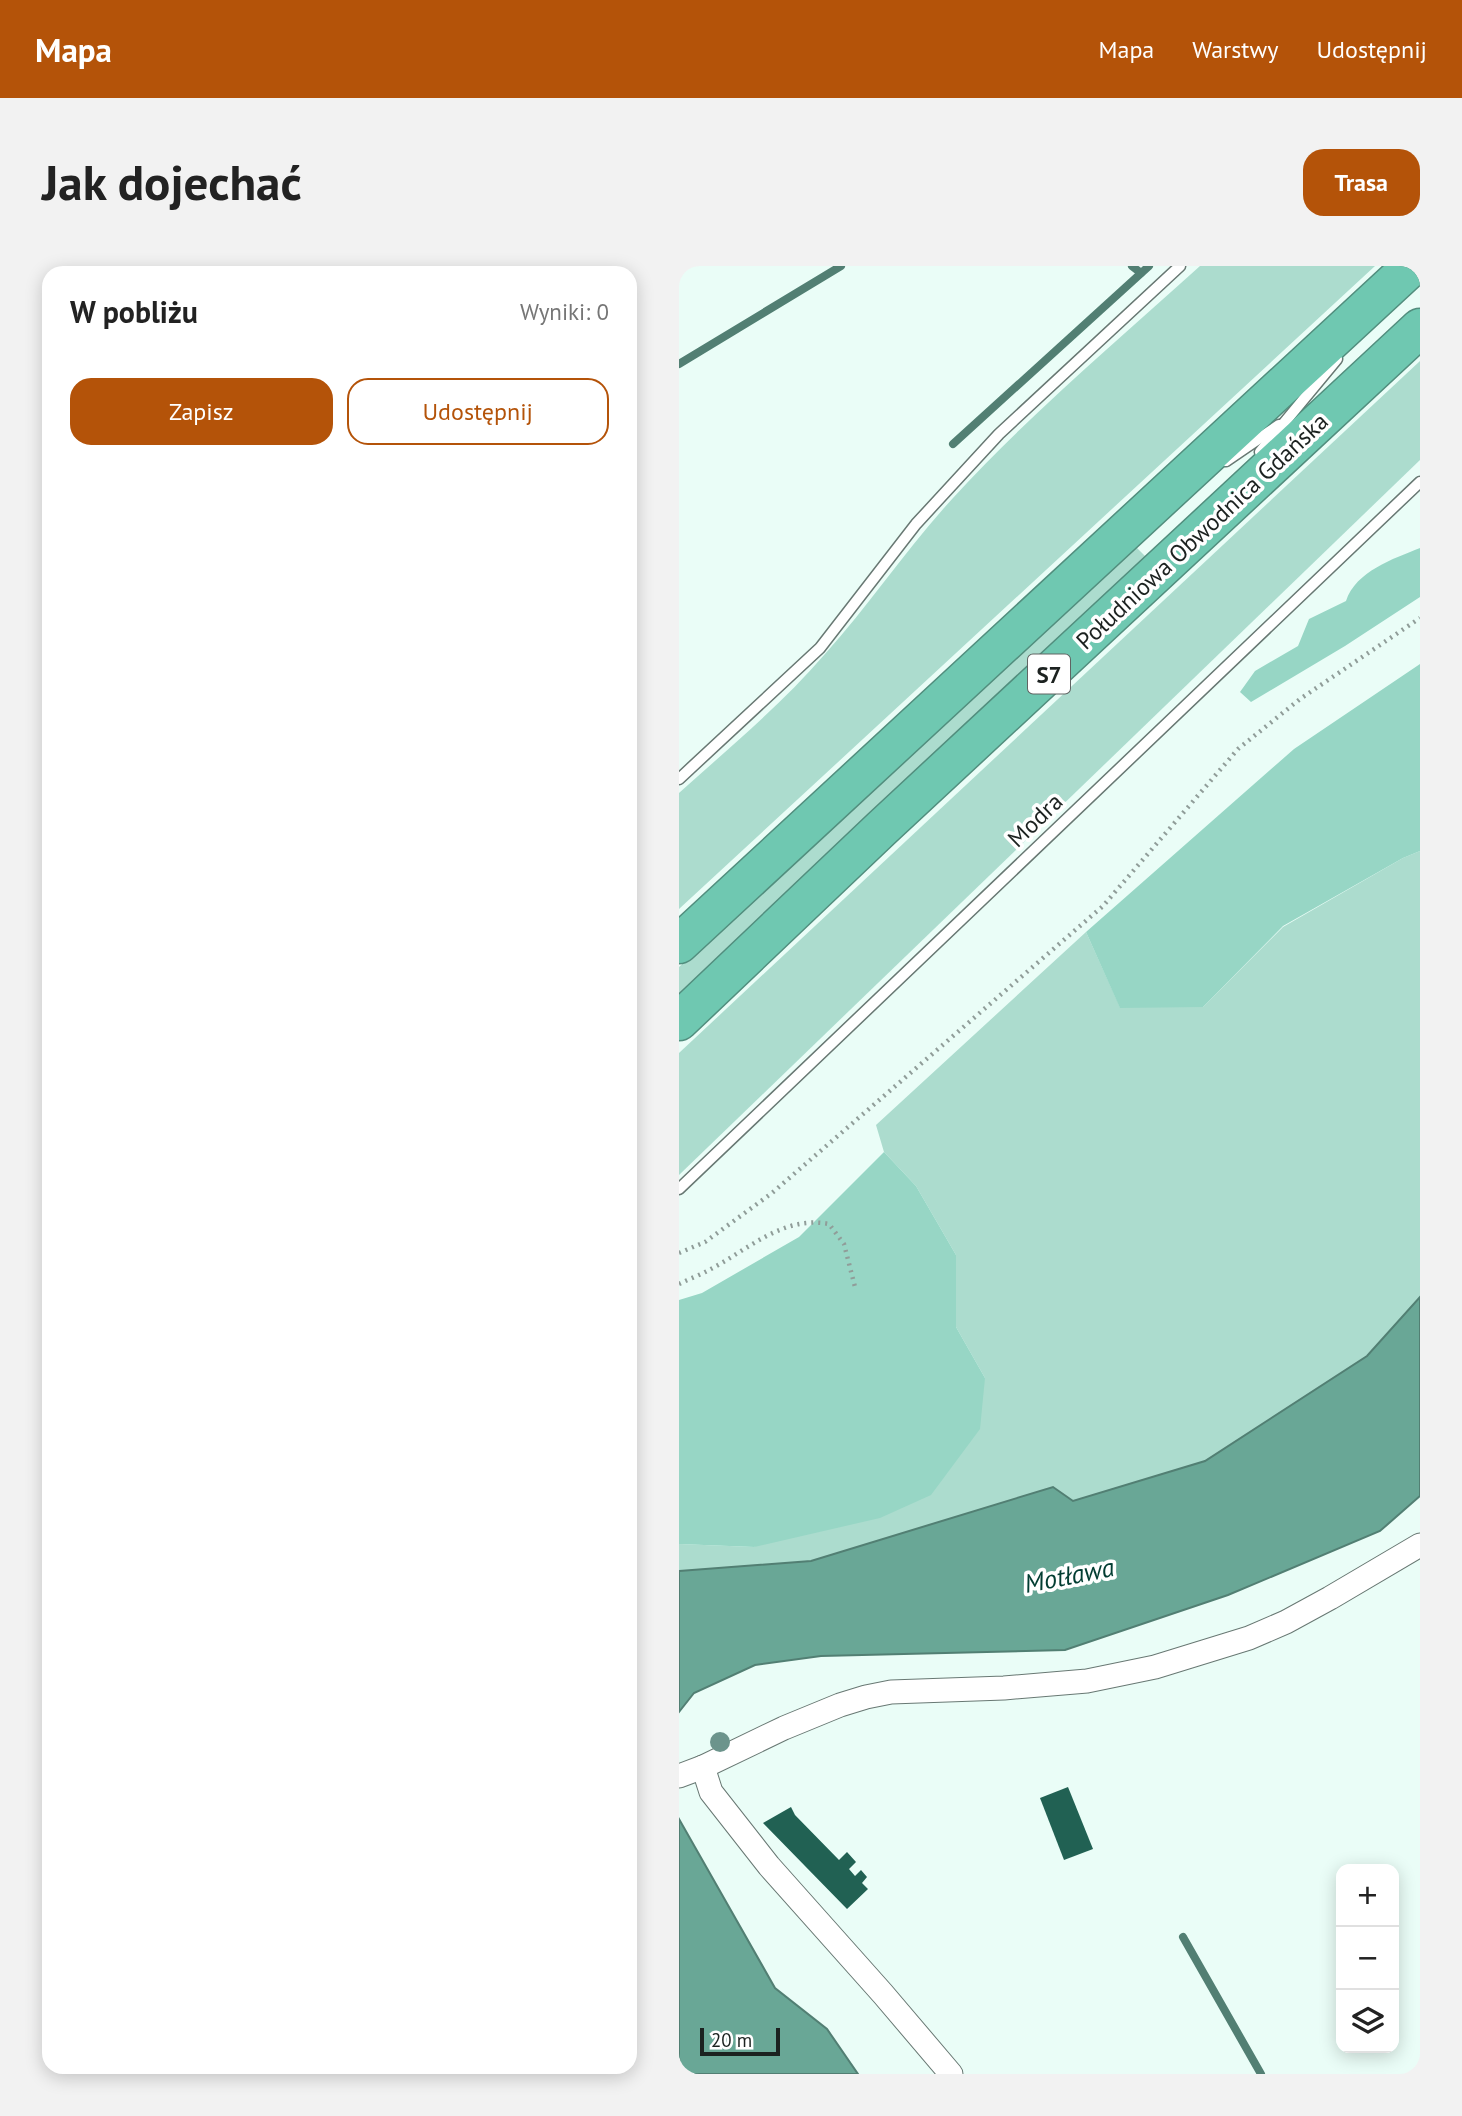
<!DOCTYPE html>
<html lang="pl">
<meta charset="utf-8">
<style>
body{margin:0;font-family:"PT Sans",sans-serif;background:#f2f2f2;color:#222}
.controls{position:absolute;right:21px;bottom:21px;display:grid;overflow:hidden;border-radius:14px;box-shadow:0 4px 18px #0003}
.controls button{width:63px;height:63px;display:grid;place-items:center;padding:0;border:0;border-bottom:2px solid #e0e0e0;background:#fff;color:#222;font:35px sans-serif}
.scale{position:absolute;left:21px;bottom:18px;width:80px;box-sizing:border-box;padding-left:7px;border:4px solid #1c2220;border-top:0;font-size:19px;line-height:24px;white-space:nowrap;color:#1c2220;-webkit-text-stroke:5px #fff;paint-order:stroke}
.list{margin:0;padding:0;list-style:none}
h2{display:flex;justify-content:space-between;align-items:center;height:91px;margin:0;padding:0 28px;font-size:30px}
h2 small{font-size:23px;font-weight:400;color:#767676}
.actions{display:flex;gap:14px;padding:21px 28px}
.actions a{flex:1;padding:16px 0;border:2px solid #b45309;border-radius:21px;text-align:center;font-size:24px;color:#b45309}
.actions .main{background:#b45309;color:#fff}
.icon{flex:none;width:38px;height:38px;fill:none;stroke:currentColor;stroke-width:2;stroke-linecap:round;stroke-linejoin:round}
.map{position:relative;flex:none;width:741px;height:1808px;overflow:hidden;border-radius:21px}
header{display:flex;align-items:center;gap:42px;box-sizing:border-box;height:98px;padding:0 35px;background:#b45309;color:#fff}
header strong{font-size:33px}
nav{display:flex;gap:38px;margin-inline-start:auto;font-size:24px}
.intro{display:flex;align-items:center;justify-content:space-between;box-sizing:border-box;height:168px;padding:0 42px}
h1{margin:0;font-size:49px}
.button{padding:18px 32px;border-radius:21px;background:#b45309;color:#fff;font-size:24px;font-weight:700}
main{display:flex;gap:42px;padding:0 42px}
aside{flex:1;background:#fff;border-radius:21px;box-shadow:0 4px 18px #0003}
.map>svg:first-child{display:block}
.green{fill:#acdcce}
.forest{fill:#97d6c5}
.water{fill:#69a796;stroke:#527f73;stroke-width:2}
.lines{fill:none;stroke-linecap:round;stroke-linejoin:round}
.stream{stroke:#527f73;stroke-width:8}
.building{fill:#216153}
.service-casing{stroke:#687873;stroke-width:13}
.minor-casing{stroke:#687873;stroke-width:25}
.motorway-casing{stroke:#528e7e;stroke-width:41}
.path{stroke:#909d99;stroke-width:4.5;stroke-dasharray:2 5;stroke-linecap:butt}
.service{stroke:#fff;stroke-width:10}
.minor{stroke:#fff;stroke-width:23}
.motorway{stroke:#6fc8b1;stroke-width:38}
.tree{fill:#6c948c}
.labels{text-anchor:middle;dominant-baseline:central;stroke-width:7;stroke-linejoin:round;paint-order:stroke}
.shield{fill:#fff;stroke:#606463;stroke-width:2}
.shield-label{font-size:23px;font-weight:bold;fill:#1c2220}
.street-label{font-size:24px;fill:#1c2220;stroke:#fff}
.water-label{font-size:26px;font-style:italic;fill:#023d32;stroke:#fff}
</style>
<header>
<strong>Mapa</strong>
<nav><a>Mapa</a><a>Warstwy</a><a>Udostępnij</a></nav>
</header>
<div class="intro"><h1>Jak dojechać</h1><a class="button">Trasa</a></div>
<main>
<aside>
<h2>W pobliżu<small>Wyniki: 0</small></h2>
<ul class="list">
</ul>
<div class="actions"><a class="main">Zapisz</a><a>Udostępnij</a></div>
</aside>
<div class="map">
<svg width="741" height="1808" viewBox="0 0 741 1808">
<rect width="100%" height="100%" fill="#eafdf7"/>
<g class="green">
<path d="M521 0H696L0 643V527C50 482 102 439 146 388 191 338 228 282 274 232 350 149 437 76 521 0Z"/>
<path d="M741 95V194L0 909V787Z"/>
<path d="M455 279 469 293 0 730V701Z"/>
<path d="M741 585V1031L688 1090 526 1195 394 1235 374 1221 132 1295 0 1305V1278L75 1281 306 1112 277 1061V989L237 920 205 886 197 859 407 666 441 741H524L604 661 724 592Z"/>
</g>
<g class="forest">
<path d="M741 282V331L666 380 572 436 561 426 576 405 619 380 630 353 667 335C677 305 714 293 741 282Z"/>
<path d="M741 398V585L724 592 604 660 524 741 441 742 407 666 615 483Z"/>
<path d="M205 886 237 920 277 989V1061L306 1112 301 1163 252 1229 201 1252 75 1281 0 1278V1034L23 1027 120 971Z"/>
</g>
<g class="water">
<path d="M741 1031V1230L701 1265 549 1329 386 1384 142 1390 76 1399 15 1427 0 1446V1305L132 1295 374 1221 394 1235 526 1195 688 1090Z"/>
<path d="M0 1553 96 1722 148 1763 179 1808H4L0 1792Z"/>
</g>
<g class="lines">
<g class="stream">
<path d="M453 0 462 7"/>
<path d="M0 98 162 0"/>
<path d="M274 178 470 0"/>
<path d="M504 1671 582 1808"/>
</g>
</g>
<g class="building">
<path d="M389 1521 414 1583 385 1594 361 1532Z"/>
<path d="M112 1541 116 1549 160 1594 168 1586 177 1596 170 1603 176 1610 182 1604 188 1611 183 1617 189 1623 168 1643 84 1557Z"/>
</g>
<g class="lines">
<defs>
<g id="service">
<path d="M581 186 658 93"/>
<path d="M547 195 600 159"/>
<path d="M0 513 141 382 237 258 320 168 501 0"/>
<path d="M0 923 741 216"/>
</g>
<g id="minor">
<path d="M24 1501 32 1526 90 1600 204 1728 272 1808"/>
<path d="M0 1510 24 1501 105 1462 161 1439 187 1431 212 1426 325 1422 408 1415 476 1401 570 1372 607 1356 651 1332 741 1279"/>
</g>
<g id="motorway">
<path d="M0 678 733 0"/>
<path d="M0 755 203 562 741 62"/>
</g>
</defs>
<use href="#service" class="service-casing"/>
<use href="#minor" class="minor-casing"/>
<use href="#motorway" class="motorway-casing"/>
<g class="path">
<path d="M0 987 26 976 93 927 424 640 559 483 621 433 741 352"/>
<path d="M0 1018C10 1013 21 1009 30 1004 69 984 104 949 150 958L165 978 176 1021"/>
</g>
<use href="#service" class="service"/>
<use href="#minor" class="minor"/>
<use href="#motorway" class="motorway"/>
</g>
<circle class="tree" cx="41" cy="1476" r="10"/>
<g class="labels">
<rect class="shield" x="349" y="388.5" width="42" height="39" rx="5"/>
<g class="shield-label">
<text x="370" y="408">S7</text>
</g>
<g class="street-label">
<text transform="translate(523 265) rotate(-43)">Południowa Obwodnica Gdańska</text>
<text transform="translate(356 554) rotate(-44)">Modra</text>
</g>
<g class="water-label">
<text transform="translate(390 1309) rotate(-11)">Motława</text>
</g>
</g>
</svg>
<div class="controls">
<button>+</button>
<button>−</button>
<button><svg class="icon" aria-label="layers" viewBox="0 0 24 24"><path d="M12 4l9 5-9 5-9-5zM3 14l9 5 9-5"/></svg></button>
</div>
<div class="scale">20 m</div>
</div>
</main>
